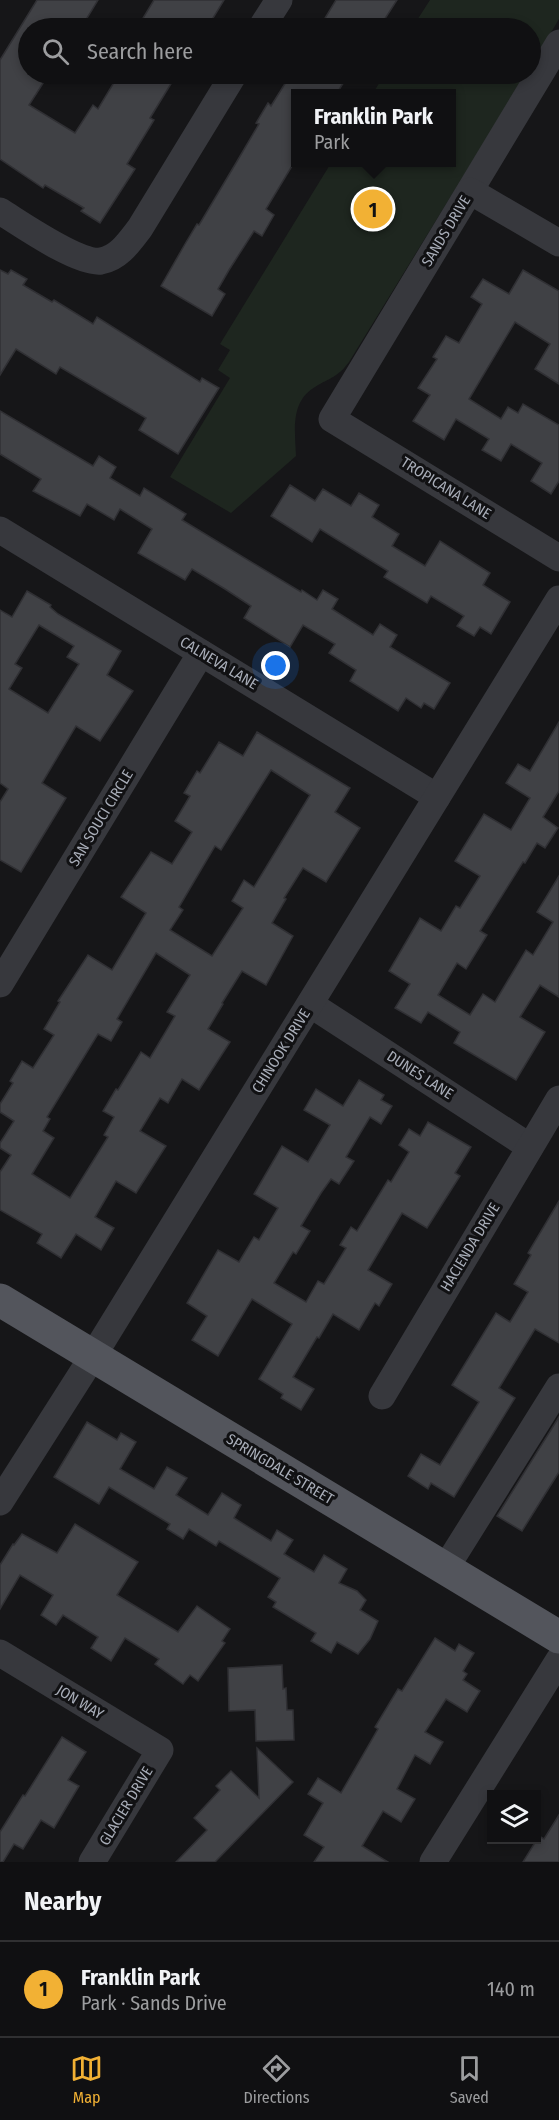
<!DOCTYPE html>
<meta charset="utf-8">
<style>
body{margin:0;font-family:"Fira Sans Condensed",sans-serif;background:#1e1e20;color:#f1f3f6}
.controls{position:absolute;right:18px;bottom:18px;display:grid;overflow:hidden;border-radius:0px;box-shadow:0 3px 9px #0003}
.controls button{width:54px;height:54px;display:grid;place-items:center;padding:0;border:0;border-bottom:2px solid #303032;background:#101012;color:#f1f3f6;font:30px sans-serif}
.you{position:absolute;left:276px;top:666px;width:21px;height:21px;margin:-15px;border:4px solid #fff;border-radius:50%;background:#1a73e8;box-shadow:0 0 0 9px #1a73e833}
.badge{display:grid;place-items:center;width:39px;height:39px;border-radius:50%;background:#f2b134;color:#111;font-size:20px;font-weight:700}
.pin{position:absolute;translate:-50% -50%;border:3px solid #fff;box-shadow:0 2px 6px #0006}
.popup{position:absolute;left:291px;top:89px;width:165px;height:78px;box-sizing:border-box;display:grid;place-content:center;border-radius:0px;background:#101012;filter:drop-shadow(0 2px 4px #0005);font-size:20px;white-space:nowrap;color:#9c9d9f}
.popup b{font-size:22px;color:#f1f3f6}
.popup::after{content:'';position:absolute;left:50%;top:100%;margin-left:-12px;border:12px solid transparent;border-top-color:#101012}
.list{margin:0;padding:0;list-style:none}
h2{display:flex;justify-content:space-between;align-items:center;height:78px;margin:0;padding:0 24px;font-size:26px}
h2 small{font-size:20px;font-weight:400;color:#9c9d9f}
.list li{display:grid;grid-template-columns:39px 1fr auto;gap:18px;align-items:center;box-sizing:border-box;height:96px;padding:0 24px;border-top:2px solid #303032}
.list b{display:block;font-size:22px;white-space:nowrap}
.list p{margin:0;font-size:20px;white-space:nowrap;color:#9c9d9f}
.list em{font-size:20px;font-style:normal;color:#9c9d9f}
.icon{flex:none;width:33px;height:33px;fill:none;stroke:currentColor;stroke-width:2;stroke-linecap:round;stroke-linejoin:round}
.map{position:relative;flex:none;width:559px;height:1862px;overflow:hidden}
.search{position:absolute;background:#101012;box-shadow:0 3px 9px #0003;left:18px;right:18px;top:18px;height:66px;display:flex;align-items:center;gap:15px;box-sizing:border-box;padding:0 21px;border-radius:33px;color:#9c9d9f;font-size:22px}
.sheet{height:174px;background:#101012}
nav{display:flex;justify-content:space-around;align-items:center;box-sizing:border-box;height:84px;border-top:2px solid #303032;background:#101012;font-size:16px;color:#9c9d9f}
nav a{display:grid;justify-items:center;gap:3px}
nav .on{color:#f2b134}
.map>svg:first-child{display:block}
.green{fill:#1e261f}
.building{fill:#404145;stroke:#303034;stroke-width:1.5;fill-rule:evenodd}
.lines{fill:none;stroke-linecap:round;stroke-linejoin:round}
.minor{stroke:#37383d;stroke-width:27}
.major{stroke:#53555c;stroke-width:33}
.labels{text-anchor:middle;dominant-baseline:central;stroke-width:6;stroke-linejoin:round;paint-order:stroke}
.street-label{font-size:15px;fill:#a8adb8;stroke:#111113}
</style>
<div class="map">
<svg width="559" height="1862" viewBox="0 0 559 1862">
<rect width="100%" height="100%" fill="#161618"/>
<g class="green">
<path d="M430 0H559V19L531 66 530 28H412Z"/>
<path d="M385 74H526L349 362C337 378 331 377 315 387 290 402 295 430 296 456L231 513 170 477 230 378 218 370 230 350 220 344 331 163 451 162V94L373 93Z"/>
</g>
<g class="building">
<path d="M37 0H98L81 28H28V74H49L29 105 75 133 93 105 98 109 119 74H177L150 118 154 120 127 164 135 169 100 223 81 211 84 208 45 185 43 188 0 159V60Z"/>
<path d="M154 0H224L207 28H137Z"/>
<path d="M336 0H397L379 28H319Z"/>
<path d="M291 74H349L337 93H295V161L266 209 274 215 262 236 254 231 229 270 218 289 225 294 212 316 161 286 185 244 197 224 199 225 236 163 259 124 256 123 268 103 271 106Z"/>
<path d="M0 270 8 274 11 270 27 279 23 285 52 302 54 300 93 324 97 317 200 382 202 378 219 388 178 454 139 430 146 418 60 367 56 374 16 349 0 375Z"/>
<path d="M523 270 559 291V384L535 369 550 344 515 322 469 399 501 419 508 407 518 413 523 404 559 425V481L551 494 531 481 542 463 511 444 501 461 482 450 489 439 456 419 444 440 413 421 430 395 418 388 437 359 433 357 446 336 459 343 482 304 471 297 483 279 509 294Z"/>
<path d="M0 411 93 466 99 456 116 467 110 478 140 496 144 488 186 514 182 520 301 592 302 590 317 600 323 590 338 599 332 609 373 635 380 624 397 635 390 647 450 683 434 709 424 703 421 708 406 698 398 711 350 681 356 670 329 653 335 644 303 625 290 647 244 618 251 606 225 589 192 569 185 580 138 553 152 529 120 509 114 520 87 504 80 516 33 491 41 479 0 454Z"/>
<path d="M290 485 315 501 323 489 351 506 359 493 379 505 372 517 399 534 392 546 425 566 440 541 490 573 483 585 510 602 491 634 480 627 474 636 457 626 464 616 431 596 427 603 384 577 388 571 320 529 312 542 271 516Z"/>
<path d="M27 591 51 605 50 607 58 614 121 651 107 675 133 691 100 741 76 726 42 783 66 798 21 872 0 860V802L8 789 0 783V610L12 617ZM39 625 74 646 67 657 79 664 48 713 9 689 22 668 15 664Z"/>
<path d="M559 722V791L543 817 558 828 545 848 537 843 525 863 523 862 480 931 487 935 466 969 457 963 438 995 470 1015 483 994 495 1002 526 950 533 955 553 922 537 912 559 876V997L540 985 520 1017 545 1032 516 1080 454 1043 460 1032 428 1012 421 1023 395 1008 410 984 389 971 420 918 441 931 456 906 460 908 480 876 455 861 484 814 511 830 530 798 506 783 518 764 530 771Z"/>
<path d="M257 732 350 788 335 812 360 828 326 882 303 868 284 898 286 899 272 923 293 936 266 985 242 971 222 1003 223 1004 208 1029 230 1042 199 1090 182 1079 168 1103 160 1098 140 1131 166 1146 136 1193 116 1181 95 1217 114 1228 101 1250 76 1234 61 1258 37 1243 42 1234 0 1210V1172L11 1155 0 1148V1143L14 1121 0 1112V1104L13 1083 10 1081 22 1061 33 1068 54 1035 44 1029 60 1002 58 1001 88 955 112 970 146 913 121 897 151 852 172 864 192 832 175 821 190 796 184 793 197 771 200 773 219 742 243 756ZM271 770 310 795 254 887 244 880 232 901 243 908 212 956 170 930 183 910 179 907 215 846 221 850ZM156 953 190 975 167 1012 175 1016 150 1058 141 1052 118 1090 116 1089 103 1111 114 1117 104 1135 108 1137 70 1198 32 1174 54 1138 43 1131 50 1119 47 1117 98 1034 111 1041 122 1022 117 1019Z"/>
<path d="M359 1080 384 1095 381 1100 392 1106 381 1124 370 1117 346 1157 354 1161 339 1184 331 1179 321 1193 301 1226 310 1231 296 1254 293 1252 274 1283 306 1302 318 1281 324 1284 346 1248 340 1245 351 1227 357 1231 388 1180 391 1182 409 1152 399 1145 409 1129 420 1136 428 1122 471 1147 455 1173 460 1176 427 1228 402 1213 368 1270 392 1284 379 1306 375 1303 359 1330 333 1314 319 1338 317 1337 293 1377 314 1389 301 1410 281 1398 283 1394 259 1379 292 1324 252 1299 218 1356 192 1340 207 1316 187 1303 218 1250 239 1262 254 1237 259 1240 278 1208 254 1194 282 1146 308 1162 330 1125 304 1110 316 1089 343 1106Z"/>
<path d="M559 1201V1343L535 1329 499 1388 515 1398 454 1497 431 1483 428 1489 408 1476 421 1454 440 1465 479 1402 452 1385 496 1313 510 1322 528 1292 514 1284 531 1255 528 1253Z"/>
<path d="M559 1417V1472L522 1531 497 1516Z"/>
<path d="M87 1422 117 1440 121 1433 136 1442 120 1469 154 1489 167 1467 187 1478 176 1495 208 1515 222 1493 241 1505 234 1518 271 1541 277 1530 293 1540 284 1554 314 1572 324 1555 347 1569 339 1583 357 1591 366 1600 360 1610 378 1621 370 1639 358 1654 337 1642 331 1653 311 1641 316 1633 273 1607 276 1602 268 1597 280 1578 219 1541 216 1546 189 1529 183 1539 167 1529 170 1524 109 1487 99 1504 54 1477Z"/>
<path d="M75 1524 138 1562 117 1595 178 1632 197 1606 230 1629 222 1641 225 1643 198 1681 190 1675 183 1684 155 1664 159 1659 125 1638 111 1661 91 1648 98 1637 63 1615 56 1625 41 1615 53 1595 20 1575 0 1609V1565L13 1544 14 1545 22 1534 57 1553Z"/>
<path d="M435 1638 455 1651 459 1644 474 1653 463 1671 467 1674 463 1680 480 1691 467 1712 446 1699 425 1732 443 1742 430 1764 415 1755 397 1789 415 1799 401 1822 383 1811 362 1846 388 1862H314L324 1847 304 1835 323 1803 308 1794 318 1778 341 1793 378 1729 375 1727 398 1689 402 1691Z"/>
<path d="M282 1665 283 1689 286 1688 287 1710H293L294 1740 256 1741 255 1710 229 1711 228 1668Z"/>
<path d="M62 1737 86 1752 68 1780 79 1786 54 1828 41 1820 23 1849 14 1844 3 1862H0V1832L23 1795 25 1796Z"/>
<path d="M257 1748 293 1782 215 1862H176L207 1830 194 1818 220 1790 216 1786 231 1771 259 1798Z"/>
<path d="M559 1815V1862H523L539 1836 544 1839Z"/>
</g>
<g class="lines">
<g class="minor">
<path d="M261 28 279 0"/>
<path d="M559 43 332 419 559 558"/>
<path d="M470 191 559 243"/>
<path d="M0 211C21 224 78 264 101 261 119 258 130 241 140 228L234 74"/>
<path d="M0 530 437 797"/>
<path d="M0 984 201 653"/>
<path d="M310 1004 530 1147"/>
<path d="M382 1396 559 1099"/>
<path d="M0 1502 93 1356 559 599"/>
<path d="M445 1569 559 1387"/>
<path d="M0 1653 160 1750 92 1862"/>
<path d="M433 1862 559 1660"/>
</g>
<path class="major" d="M0 1300 559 1637"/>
</g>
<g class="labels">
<g class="street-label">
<text transform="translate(446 231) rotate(-59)">SANDS DRIVE</text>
<text transform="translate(446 488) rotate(32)">TROPICANA LANE</text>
<text transform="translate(219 663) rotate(31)">CALNEVA LANE</text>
<text transform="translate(101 818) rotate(-59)">SAN SOUCI CIRCLE</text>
<text transform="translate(281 1051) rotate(-58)">CHINOOK DRIVE</text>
<text transform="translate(420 1075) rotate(33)">DUNES LANE</text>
<text transform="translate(470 1247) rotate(-59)">HACIENDA DRIVE</text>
<text transform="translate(280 1469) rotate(31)">SPRINGDALE STREET</text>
<text transform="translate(80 1702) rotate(31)">JON WAY</text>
<text transform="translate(126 1806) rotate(-59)">GLACIER DRIVE</text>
</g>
</g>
</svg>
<div class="controls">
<button><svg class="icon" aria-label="layers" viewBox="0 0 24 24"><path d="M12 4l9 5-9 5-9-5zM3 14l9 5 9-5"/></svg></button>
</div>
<div class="you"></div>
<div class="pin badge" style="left:373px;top:209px">1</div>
<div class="popup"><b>Franklin Park</b>Park</div>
<div class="search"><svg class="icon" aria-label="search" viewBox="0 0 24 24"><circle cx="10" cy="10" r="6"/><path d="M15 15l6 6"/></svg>Search here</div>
</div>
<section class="sheet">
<h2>Nearby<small></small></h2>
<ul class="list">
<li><span class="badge">1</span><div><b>Franklin Park</b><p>Park · Sands Drive</p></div><em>140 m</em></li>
</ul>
</section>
<nav>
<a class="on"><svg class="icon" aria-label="map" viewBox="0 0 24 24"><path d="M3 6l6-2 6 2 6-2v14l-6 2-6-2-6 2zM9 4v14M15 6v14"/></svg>Map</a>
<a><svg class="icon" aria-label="directions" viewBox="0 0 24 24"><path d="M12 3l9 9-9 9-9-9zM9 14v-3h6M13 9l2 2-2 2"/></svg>Directions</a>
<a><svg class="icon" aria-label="saved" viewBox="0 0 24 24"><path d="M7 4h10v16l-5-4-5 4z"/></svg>Saved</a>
</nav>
